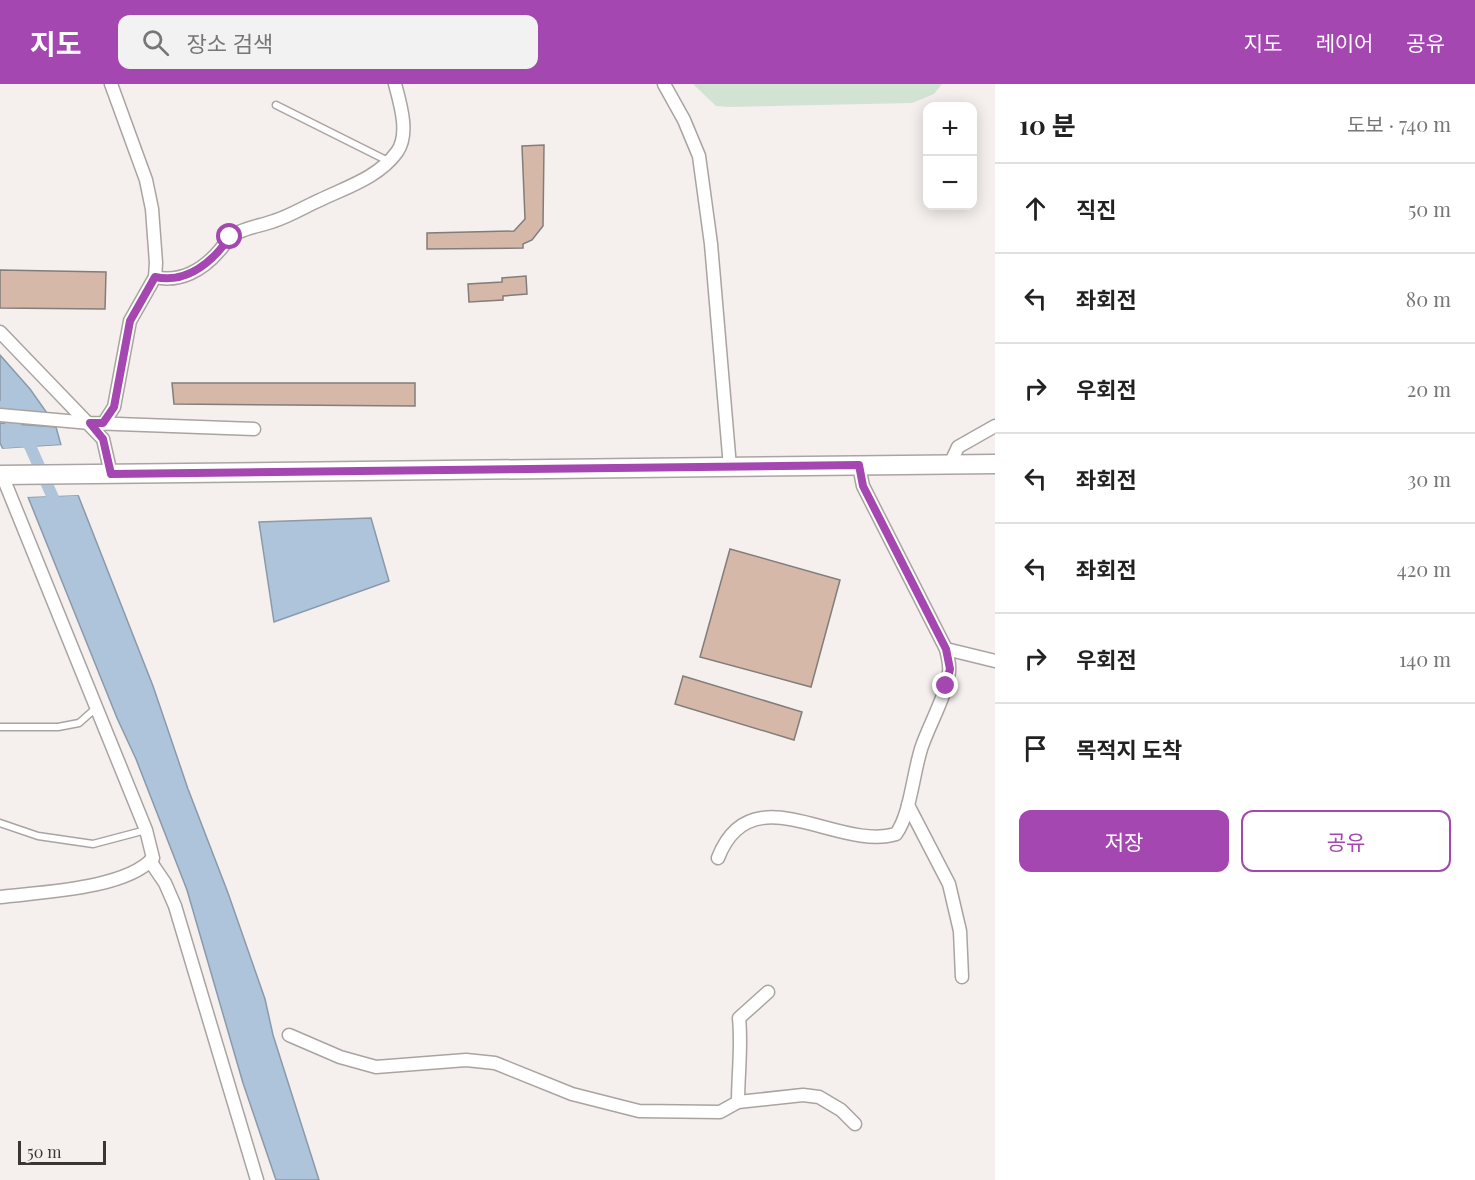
<!DOCTYPE html>
<html lang="ko">
<meta charset="utf-8">
<style>
body{margin:0;font-family:"Playfair Display","Noto Sans KR",serif;background:#f2f2f2;color:#222}
.controls{position:absolute;right:18px;top:18px;display:grid;overflow:hidden;border-radius:12px;box-shadow:0 3px 15px #0003}
.controls button{width:54px;height:54px;display:grid;place-items:center;padding:0;border:0;border-bottom:2px solid #e0e0e0;background:#fff;color:#222;font:30px sans-serif}
.scale{position:absolute;left:18px;bottom:15px;width:88px;box-sizing:border-box;padding-left:6px;border:3px solid #393735;border-top:0;font-size:16px;line-height:21px;white-space:nowrap;color:#393735;-webkit-text-stroke:4px #f5f0ed;paint-order:stroke}
.stop{position:absolute;width:18px;height:18px;margin:-14px;border:4px solid #a547b1;border-radius:50%;background:#fff}
.stop.end{background:#a547b1;border-color:#fff;box-shadow:0 2px 6px #0008}
.list{margin:0;padding:0;list-style:none}
h2{display:flex;justify-content:space-between;align-items:center;height:78px;margin:0;padding:0 24px;font-size:26px}
h2 small{font-size:20px;font-weight:400;color:#767676}
.list li{display:grid;grid-template-columns:39px 1fr auto;gap:18px;align-items:center;box-sizing:border-box;height:90px;padding:0 24px;border-top:2px solid #e0e0e0}
.list b{display:block;font-size:22px;white-space:nowrap}
.list em{font-size:20px;font-style:normal;color:#767676}
.actions{display:flex;gap:12px;padding:18px 24px}
.actions a{flex:1;padding:14px 0;border:2px solid #a547b1;border-radius:12px;text-align:center;font-size:21px;color:#a547b1}
.actions .main{background:#a547b1;color:#fff}
.icon{flex:none;width:33px;height:33px;fill:none;stroke:currentColor;stroke-width:2;stroke-linecap:round;stroke-linejoin:round}
.map{position:relative;flex:none;width:995px;height:1096px;overflow:hidden}
header{display:flex;align-items:center;gap:36px;box-sizing:border-box;height:84px;padding:0 30px;background:#a547b1;color:#fff}
header strong{font-size:28px}
nav{display:flex;gap:33px;margin-inline-start:auto;font-size:21px}
.search{width:420px;height:54px;background:#f2f2f2;display:flex;align-items:center;gap:15px;box-sizing:border-box;padding:0 21px;border-radius:12px;color:#767676;font-size:22px}
main{display:flex}
aside{flex:1;background:#fff}
.map>svg:first-child{display:block}
.green{fill:#d2e3d4}
.water{fill:#adc4db;stroke:#8a9aa9;stroke-width:1.5}
.pier{fill:#f5f0ed}
.lines{fill:none;stroke-linecap:round;stroke-linejoin:round}
.canal{stroke:#adc4db;stroke-width:12}
.building{fill:#d6b8a8;stroke:#827d7a;stroke-width:1.5}
.service-casing{stroke:#a9a4a1;stroke-width:9}
.minor-casing{stroke:#a9a4a1;stroke-width:15}
.primary-casing{stroke:#a9a4a1;stroke-width:21}
.service{stroke:#fff;stroke-width:6}
.minor{stroke:#fff;stroke-width:12}
.primary{stroke:#fff;stroke-width:18}
.route{stroke:#a547b1;stroke-width:8}
</style>
<header>
<strong>지도</strong>
<div class="search"><svg class="icon" aria-label="search" viewBox="0 0 24 24"><circle cx="10" cy="10" r="6"/><path d="M15 15l6 6"/></svg>장소 검색</div>
<nav><a>지도</a><a>레이어</a><a>공유</a></nav>
</header>
<main>
<div class="map">
<svg width="995" height="1096" viewBox="0 0 995 1096">
<rect width="100%" height="100%" fill="#f5f0ed"/>
<path class="green" d="M693 0H942L934 10 912 19 728 23 716 22Z"/>
<g class="water">
<path d="M0 271 30 305 47 329 0 325Z"/>
<path d="M0 339 56 343 61 361 3 365 0 359Z"/>
<path d="M78 411 153 602 188 705 228 809 265 915 273 951 319 1096H276L243 999 187 806 136 675 117 634 28 413Z"/>
<path d="M371 434 389 497 274 538 259 438Z"/>
</g>
<g class="pier">
<path d="M64 361 61 364 3 368 0 365Z"/>
<path d="M78 408 81 411 25 413 28 410Z"/>
</g>
<g class="lines">
<path class="canal" d="M0 323 30 362 58 425"/>
</g>
<g class="building">
<path d="M544 61 543 142 532 156 523 160V164L427 165V149L514 147 525 135 522 62Z"/>
<path d="M0 186 106 188 105 225 0 224Z"/>
<path d="M526 192 527 210 503 212V216L469 218 468 200 502 198V194Z"/>
<path d="M172 299H415V322L174 320Z"/>
<path d="M730 465 840 496 811 603 700 573Z"/>
<path d="M683 592 802 628 794 656 675 620Z"/>
</g>
<g class="lines">
<defs>
<g id="service">
<path d="M276 21 388 77"/>
<path d="M0 643H58L79 639 96 624"/>
<path d="M0 739 38 752 93 760 146 746"/>
</g>
<g id="minor">
<path d="M664 0 684 36 699 72 711 160 730 383"/>
<path d="M155 193C180 199 203 186 219 167 226 159 229 152 239 148 250 143 263 141 274 137 290 132 304 123 320 116 347 103 379 93 397 68 410 50 400 19 395 0"/>
<path d="M0 248 103 355 111 390"/>
<path d="M0 331 90 339 254 345"/>
<path d="M103 340 114 323 130 237 155 193 156 179 152 125 146 96 111 0"/>
<path d="M950 380 958 363 995 342"/>
<path d="M946 565 995 577"/>
<path d="M908 721 949 800 960 847 962 893"/>
<path d="M718 774C751 688 838 768 896 750 911 729 913 688 922 662 931 637 945 614 949 588 950 581 948 573 946 565L863 402 859 382"/>
<path d="M150 777 165 799 175 822 257 1096"/>
<path d="M0 813C41 808 126 805 153 774L146 746 2 391"/>
<path d="M289 951 340 973 376 983 466 976 495 979 572 1010 639 1027 720 1028 738 1018 803 1011 819 1013 841 1026 855 1040"/>
<path d="M738 1018C738 990 742 962 739 934L768 908"/>
</g>
<path id="primary" d="M0 391 995 380"/>
</defs>
<use href="#service" class="service-casing"/>
<use href="#minor" class="minor-casing"/>
<use href="#primary" class="primary-casing"/>
<use href="#service" class="service"/>
<use href="#minor" class="minor"/>
<use href="#primary" class="primary"/>
</g>
<g class="lines">
<path class="route" d="M230 153C212 178 188 200 155 193L130 237 114 323 103 339H90L103 355 111 390 859 381 863 402 946 565 950 585 946 602"/>
</g>
</svg>
<div class="controls">
<button>+</button>
<button>−</button>
</div>
<div class="scale">50 m</div>
<div class="stop" style="left:230px;top:153px"></div>
<div class="stop end" style="left:946px;top:602px"></div>
</div>
<aside>
<h2>10 분<small>도보 · 740 m</small></h2>
<ul class="list">
<li><svg class="icon" aria-label="ahead" viewBox="0 0 24 24"><path d="M12 20V5M6 11l6-6 6 6"/></svg><div><b>직진</b></div><em>50 m</em></li>
<li><svg class="icon" aria-label="left" viewBox="0 0 24 24"><path d="M17 20v-9H6M10 6l-5 5 5 5"/></svg><div><b>좌회전</b></div><em>80 m</em></li>
<li><svg class="icon" aria-label="right" viewBox="0 0 24 24"><path d="M7 20v-9h11M14 6l5 5-5 5"/></svg><div><b>우회전</b></div><em>20 m</em></li>
<li><svg class="icon" aria-label="left" viewBox="0 0 24 24"><path d="M17 20v-9H6M10 6l-5 5 5 5"/></svg><div><b>좌회전</b></div><em>30 m</em></li>
<li><svg class="icon" aria-label="left" viewBox="0 0 24 24"><path d="M17 20v-9H6M10 6l-5 5 5 5"/></svg><div><b>좌회전</b></div><em>420 m</em></li>
<li><svg class="icon" aria-label="right" viewBox="0 0 24 24"><path d="M7 20v-9h11M14 6l5 5-5 5"/></svg><div><b>우회전</b></div><em>140 m</em></li>
<li><svg class="icon" aria-label="arrive" viewBox="0 0 24 24"><path d="M6 21V4h12l-3 4 3 4H6"/></svg><div><b>목적지 도착</b></div></li>
</ul>
<div class="actions"><a class="main">저장</a><a>공유</a></div>
</aside>
</main>
